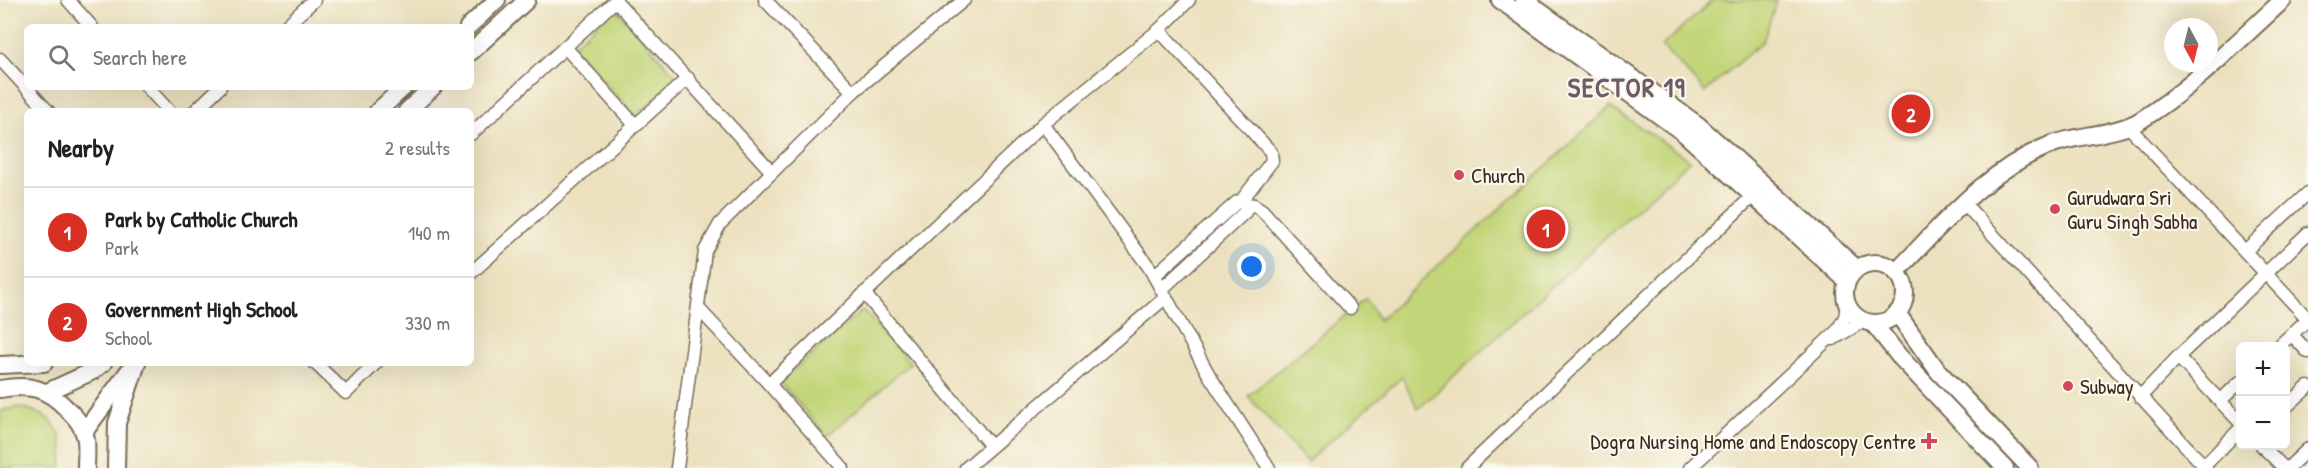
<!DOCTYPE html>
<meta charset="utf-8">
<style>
body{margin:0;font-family:"Patrick Hand",sans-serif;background:#f2f2f2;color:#222}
.controls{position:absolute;right:18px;bottom:18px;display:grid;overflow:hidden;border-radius:9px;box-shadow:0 6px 24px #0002}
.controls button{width:54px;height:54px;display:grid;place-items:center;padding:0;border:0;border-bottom:2px solid #e0e0e0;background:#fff;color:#222;font:30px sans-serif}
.compass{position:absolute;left:2164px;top:18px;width:54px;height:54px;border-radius:50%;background:#fff;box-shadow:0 6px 24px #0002;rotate:173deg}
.you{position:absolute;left:1252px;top:267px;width:21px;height:21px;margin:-15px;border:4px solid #fff;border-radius:50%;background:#1a73e8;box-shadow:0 0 0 9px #1a73e833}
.badge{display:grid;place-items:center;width:39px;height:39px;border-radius:50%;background:#d93025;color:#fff;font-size:20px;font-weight:700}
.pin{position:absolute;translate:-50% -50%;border:3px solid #fff;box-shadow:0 2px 6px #0006}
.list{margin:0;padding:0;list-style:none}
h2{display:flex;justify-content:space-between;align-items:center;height:78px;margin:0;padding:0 24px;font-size:26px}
h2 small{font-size:20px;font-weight:400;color:#767676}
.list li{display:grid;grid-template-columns:39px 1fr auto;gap:18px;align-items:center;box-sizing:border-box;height:90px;padding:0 24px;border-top:2px solid #e0e0e0}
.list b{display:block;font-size:22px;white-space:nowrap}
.list p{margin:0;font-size:20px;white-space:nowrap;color:#767676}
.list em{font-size:20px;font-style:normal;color:#767676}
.icon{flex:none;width:33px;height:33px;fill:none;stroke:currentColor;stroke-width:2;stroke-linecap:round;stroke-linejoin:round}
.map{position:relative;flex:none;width:2308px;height:468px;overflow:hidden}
.search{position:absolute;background:#fff;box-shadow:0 6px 24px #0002;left:24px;top:24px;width:450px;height:66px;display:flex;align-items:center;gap:15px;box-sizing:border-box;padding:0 21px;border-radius:9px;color:#767676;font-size:22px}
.panel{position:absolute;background:#fff;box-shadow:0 6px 24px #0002;left:24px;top:108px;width:450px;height:258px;border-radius:9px}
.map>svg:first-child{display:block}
.green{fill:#c2d578;stroke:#7e804b;stroke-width:1.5}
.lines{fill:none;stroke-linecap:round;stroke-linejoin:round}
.street-casing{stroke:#796a56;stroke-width:15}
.secondary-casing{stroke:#796a56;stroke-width:20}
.street{stroke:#fff;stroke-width:12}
.secondary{stroke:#fff;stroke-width:16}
.poi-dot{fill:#d1495b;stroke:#fbf7ec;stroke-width:2}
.labels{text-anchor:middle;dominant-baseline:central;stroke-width:4.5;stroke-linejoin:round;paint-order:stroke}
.poi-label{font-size:21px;fill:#3b2a1e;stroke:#fbf7ec;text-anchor:start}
.district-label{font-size:27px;font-weight:bold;letter-spacing:1.5px;fill:#6d5b68;stroke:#fbf7ec}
</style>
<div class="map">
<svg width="2308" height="468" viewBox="0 0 2308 468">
<rect width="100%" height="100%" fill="#fbf7ec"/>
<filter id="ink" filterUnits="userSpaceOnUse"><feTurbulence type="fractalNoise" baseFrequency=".0167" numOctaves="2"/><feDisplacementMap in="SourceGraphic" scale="12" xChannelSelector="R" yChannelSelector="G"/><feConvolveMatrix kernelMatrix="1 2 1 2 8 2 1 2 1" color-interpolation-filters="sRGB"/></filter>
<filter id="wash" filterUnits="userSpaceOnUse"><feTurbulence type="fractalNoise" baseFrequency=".008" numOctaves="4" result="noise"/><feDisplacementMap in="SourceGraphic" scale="24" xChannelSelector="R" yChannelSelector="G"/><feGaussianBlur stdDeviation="1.35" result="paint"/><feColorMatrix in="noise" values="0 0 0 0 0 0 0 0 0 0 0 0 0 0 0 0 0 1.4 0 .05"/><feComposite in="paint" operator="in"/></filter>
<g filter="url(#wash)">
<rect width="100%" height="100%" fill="#ebe1be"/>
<g class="green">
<path d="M1713 0H1777L1763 41 1705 92 1662 46Z"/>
<path d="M615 8 678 78 635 116 572 46Z"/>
<path d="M1610 107 1690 160 1418 409 1402 377 1307 462 1248 396 1366 298 1379 320Z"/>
<path d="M863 310 910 363 827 436 780 382Z"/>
<path d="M18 407C53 413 68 433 61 468H0V411Z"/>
</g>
</g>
<g filter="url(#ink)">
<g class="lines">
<defs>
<g id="street">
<path d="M68 0 92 27"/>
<path d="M765 0 853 92"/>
<path d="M616 1 772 172"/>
<path d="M285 27 314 0"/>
<path d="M1159 30 1271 152 1272 161 1241 201"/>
<path d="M565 47 635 125"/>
<path d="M0 59 48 111"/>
<path d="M147 87 169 111"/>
<path d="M195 111 220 87"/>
<path d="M1043 124 1149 267 1209 375 1269 468"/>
<path d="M2128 126 2308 319"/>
<path d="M471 134 616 0"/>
<path d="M1963 202 2206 468"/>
<path d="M1245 204 1254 205 1262 210 1350 308"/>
<path d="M2245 251 2308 193"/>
<path d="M471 273 688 78"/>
<path d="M1154 276 1237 202 1241 201 1247 208 1245 212 1162 289"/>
<path d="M864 293 991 446"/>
<path d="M698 308 769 384 843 468"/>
<path d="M2292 335 2308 352"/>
<path d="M1833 339 1863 321"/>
<path d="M2279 346 2308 319"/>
<path d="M2178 357 2240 422"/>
<path d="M315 363 346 393 376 363"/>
<path d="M769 384 1043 124 1159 30 1189 0"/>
<path d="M2140 397 2178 357 2308 233"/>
<path d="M2220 401 2240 382"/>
<path d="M2286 407 2308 387"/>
<path d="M2262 446 2284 468"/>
<path d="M2204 466 2240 429"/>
<path d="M677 468 705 251 720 224 853 92 964 0"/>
<path d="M966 468 1166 297"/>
<path d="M1467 468 1757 192"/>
<path d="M1690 468 1837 331 1845 317 1847 305"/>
<path d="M2288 468 2308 449"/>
</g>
<g id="secondary">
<path d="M1500 0 1685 134 1847 281"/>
<path d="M1524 0 1698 125 1857 269"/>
<path d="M468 27 497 0"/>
<path d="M471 52 527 0"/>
<path d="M378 111 404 87"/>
<path d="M407 111 433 87"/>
<circle cx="1875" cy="293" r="30"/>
<path d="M1896 272C1943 224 1988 168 2053 144 2078 135 2119 134 2141 120 2193 87 2237 42 2283 0"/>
<path d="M1897 313 1938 371 2030 468"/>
<path d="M1873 323 1899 356 2005 468"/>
<path d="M0 365 44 363"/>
<path d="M0 389C29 384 46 387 67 409 77 418 84 427 86 440 87 449 86 459 86 468"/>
<path d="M47 392 93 371 103 363"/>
<path d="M84 432 131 368"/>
<path d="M116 468 117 423 137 363"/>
</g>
</defs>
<use href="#street" class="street-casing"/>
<use href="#secondary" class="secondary-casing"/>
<use href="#street" class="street"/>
<use href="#secondary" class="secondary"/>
</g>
</g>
<g class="poi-dot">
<circle cx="1459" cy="175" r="6"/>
<circle cx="2055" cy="209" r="6"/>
<circle cx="2068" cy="386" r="6"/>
<path d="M1926 432h6v6h6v6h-6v6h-6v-6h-6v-6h6z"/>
</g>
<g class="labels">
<g class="poi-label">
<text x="1471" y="175">Church</text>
<text x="2067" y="197">Gurudwara Sri<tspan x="2067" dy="24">Guru Singh Sabha</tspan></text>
<text x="2080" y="386">Subway</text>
<text x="1916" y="441" text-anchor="end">Dogra Nursing Home and Endoscopy Centre</text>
</g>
<g class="district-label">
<text x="1627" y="87">SECTOR 19</text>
</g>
</g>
</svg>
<div class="controls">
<button>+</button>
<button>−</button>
</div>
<svg class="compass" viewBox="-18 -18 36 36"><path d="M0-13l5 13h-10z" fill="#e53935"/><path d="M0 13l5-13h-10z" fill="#767676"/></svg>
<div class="you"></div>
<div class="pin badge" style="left:1546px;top:229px">1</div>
<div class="pin badge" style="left:1911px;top:114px">2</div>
<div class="search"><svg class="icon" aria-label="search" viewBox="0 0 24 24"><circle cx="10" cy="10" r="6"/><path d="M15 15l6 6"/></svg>Search here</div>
<section class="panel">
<h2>Nearby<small>2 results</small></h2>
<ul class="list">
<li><span class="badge">1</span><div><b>Park by Catholic Church</b><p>Park</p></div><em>140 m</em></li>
<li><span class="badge">2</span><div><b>Government High School</b><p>School</p></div><em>330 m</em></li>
</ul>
</section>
</div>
